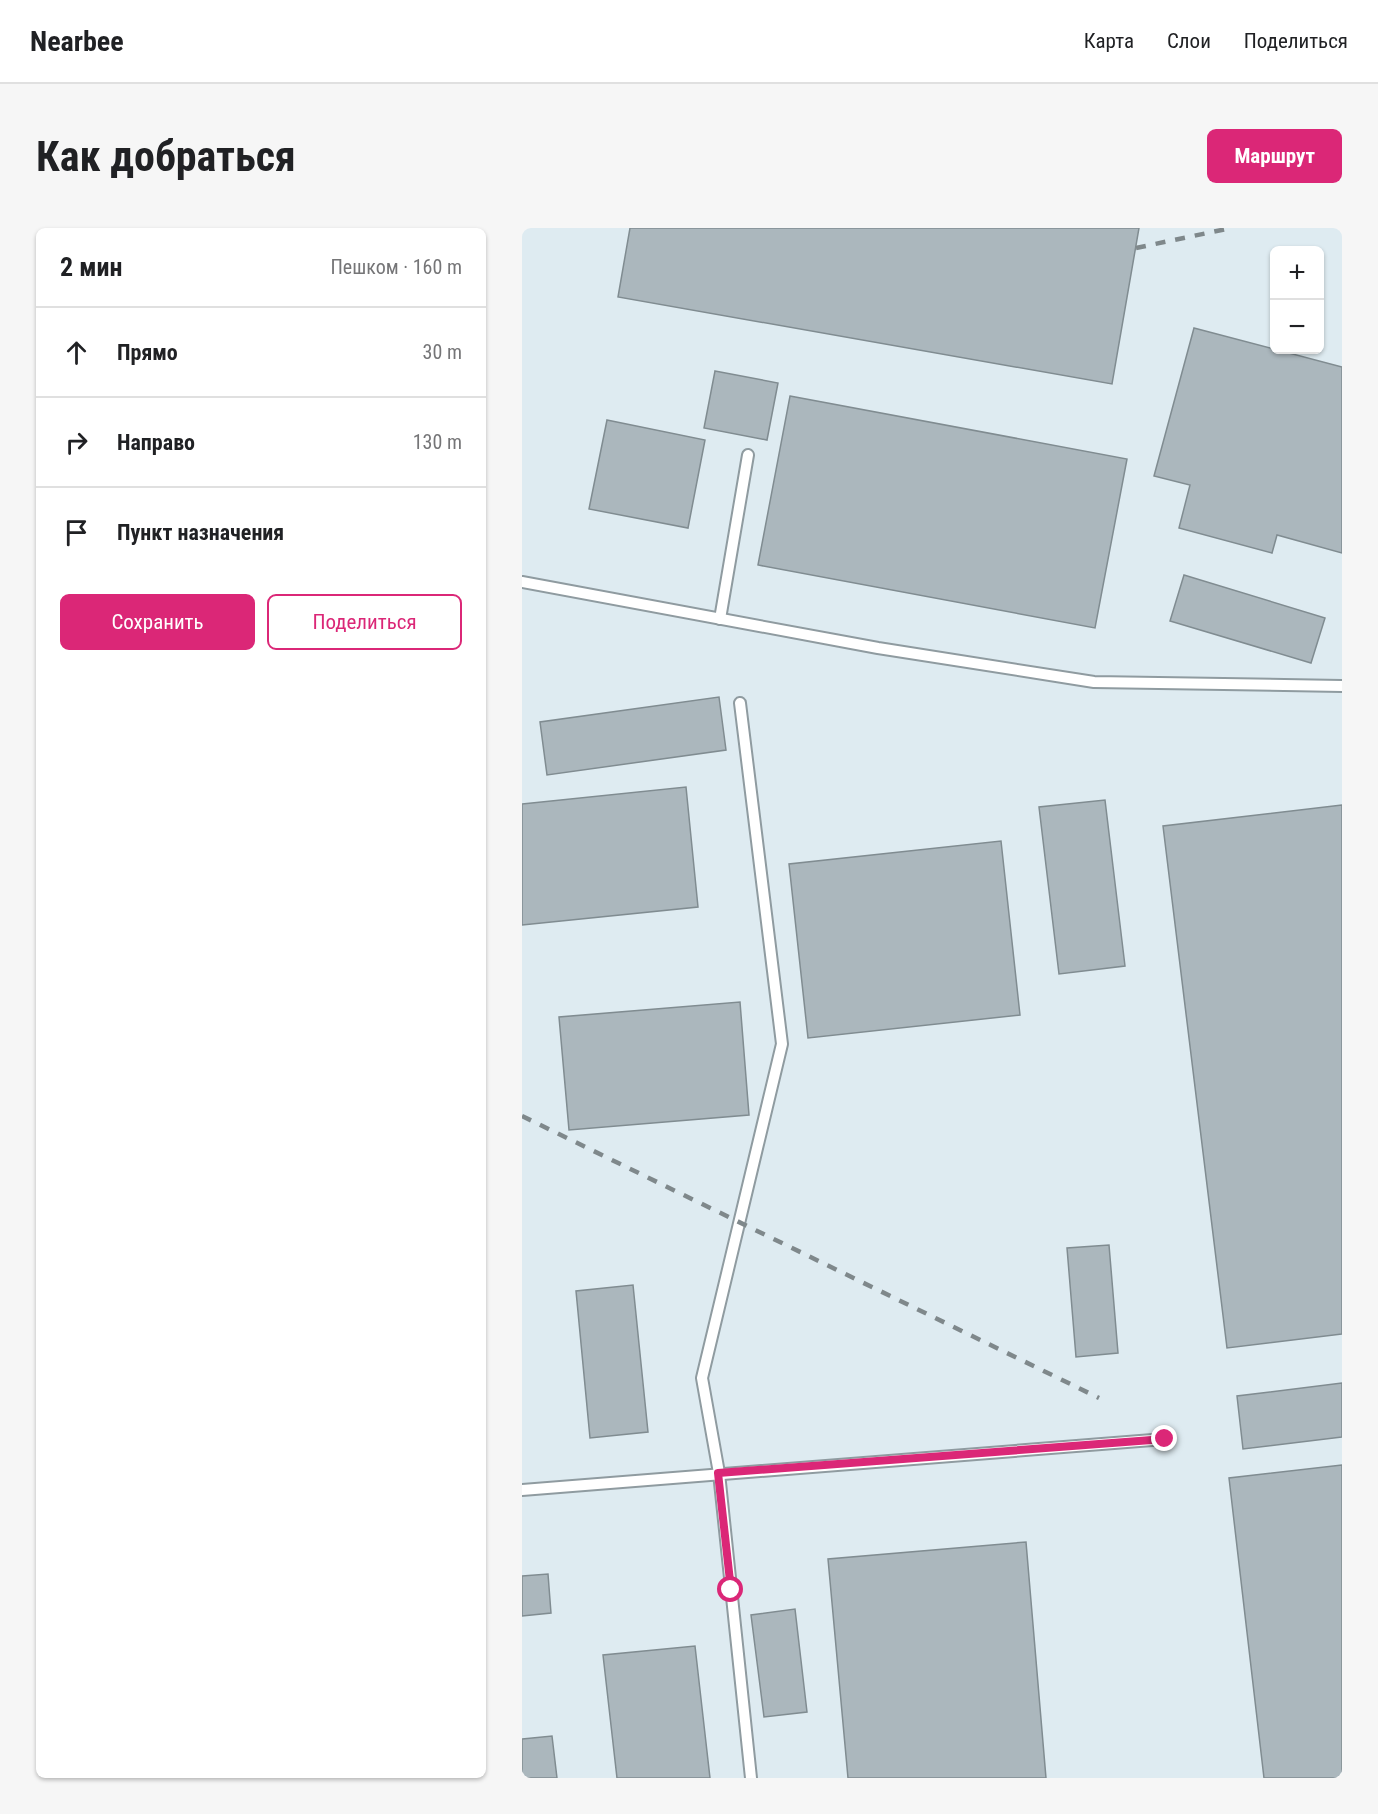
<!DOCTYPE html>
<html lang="ru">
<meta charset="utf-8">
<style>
body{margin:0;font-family:"Roboto Condensed",sans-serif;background:#f6f6f6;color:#202124}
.controls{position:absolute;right:18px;top:18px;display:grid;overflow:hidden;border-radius:9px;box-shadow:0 2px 4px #0004}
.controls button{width:54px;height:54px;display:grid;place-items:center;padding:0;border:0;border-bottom:2px solid #e0e0e0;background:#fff;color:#202124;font:30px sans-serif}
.stop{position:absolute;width:18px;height:18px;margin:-14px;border:4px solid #db2777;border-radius:50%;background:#fff}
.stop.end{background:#db2777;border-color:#fff;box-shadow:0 2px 6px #0008}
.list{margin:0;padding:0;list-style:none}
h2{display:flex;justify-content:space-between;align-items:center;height:78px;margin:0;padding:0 24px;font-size:26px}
h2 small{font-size:20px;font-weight:400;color:#757577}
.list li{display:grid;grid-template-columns:39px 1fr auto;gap:18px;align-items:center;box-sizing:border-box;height:90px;padding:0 24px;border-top:2px solid #e0e0e0}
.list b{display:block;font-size:22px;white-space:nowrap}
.list em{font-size:20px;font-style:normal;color:#757577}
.actions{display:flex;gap:12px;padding:18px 24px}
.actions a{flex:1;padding:14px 0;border:2px solid #db2777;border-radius:9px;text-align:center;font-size:21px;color:#db2777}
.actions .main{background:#db2777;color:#fff}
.icon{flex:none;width:33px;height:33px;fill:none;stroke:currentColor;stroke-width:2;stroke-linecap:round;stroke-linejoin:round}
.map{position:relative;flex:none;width:820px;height:1550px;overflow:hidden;border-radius:9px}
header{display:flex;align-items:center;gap:36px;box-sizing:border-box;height:84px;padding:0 30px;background:#fff;border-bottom:2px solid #e0e0e0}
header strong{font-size:28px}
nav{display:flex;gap:33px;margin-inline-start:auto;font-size:21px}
.intro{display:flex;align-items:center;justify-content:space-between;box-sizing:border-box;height:144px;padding:0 36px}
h1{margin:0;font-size:42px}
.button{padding:15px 27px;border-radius:9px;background:#db2777;color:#fff;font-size:21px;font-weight:700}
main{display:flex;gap:36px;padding:0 36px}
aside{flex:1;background:#fff;border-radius:9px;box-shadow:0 2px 4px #0004}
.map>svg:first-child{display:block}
.building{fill:#abb7bd;stroke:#808c91;stroke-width:1.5}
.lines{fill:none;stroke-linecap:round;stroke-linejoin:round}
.service-casing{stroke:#8f9ba0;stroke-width:14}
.service{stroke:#fff;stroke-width:10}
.rail{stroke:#7f888b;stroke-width:4.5;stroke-dasharray:10 10;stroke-linecap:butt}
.route{stroke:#db2777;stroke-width:8}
</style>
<header>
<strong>Nearbee</strong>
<nav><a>Карта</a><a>Слои</a><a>Поделиться</a></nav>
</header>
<div class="intro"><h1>Как добраться</h1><a class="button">Маршрут</a></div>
<main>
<aside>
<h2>2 мин<small>Пешком · 160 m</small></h2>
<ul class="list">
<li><svg class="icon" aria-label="ahead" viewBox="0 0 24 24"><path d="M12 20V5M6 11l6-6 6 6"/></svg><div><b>Прямо</b></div><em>30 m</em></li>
<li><svg class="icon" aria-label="right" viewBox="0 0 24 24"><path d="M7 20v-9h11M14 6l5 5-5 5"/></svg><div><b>Направо</b></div><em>130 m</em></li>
<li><svg class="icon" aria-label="arrive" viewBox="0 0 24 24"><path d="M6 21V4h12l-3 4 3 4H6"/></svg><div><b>Пункт назначения</b></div></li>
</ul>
<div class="actions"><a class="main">Сохранить</a><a>Поделиться</a></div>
</aside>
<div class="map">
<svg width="820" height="1550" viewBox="0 0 820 1550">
<rect width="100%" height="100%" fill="#deebf1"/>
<g class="building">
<path d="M108 0H617L590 156 96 69Z"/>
<path d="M672 100 820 139V325L755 307 750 325 657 300 668 257 632 248Z"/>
<path d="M193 143 256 155 245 212 182 200Z"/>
<path d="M268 168 605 231 573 400 236 337Z"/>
<path d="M85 192 183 212 166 300 67 281Z"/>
<path d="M662 347 803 390 789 435 648 393Z"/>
<path d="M197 469 204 522 25 547 18 494Z"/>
<path d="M164 559 176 679 0 697V576Z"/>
<path d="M583 572 603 738 537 746 517 579Z"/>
<path d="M820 577V1106L705 1120 641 598Z"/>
<path d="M479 613 498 787 286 810 267 636Z"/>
<path d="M218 774 227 887 47 902 37 789Z"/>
<path d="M587 1017 596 1125 554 1129 545 1020Z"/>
<path d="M111 1057 126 1204 68 1210 54 1063Z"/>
<path d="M820 1155V1209L721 1221 715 1168Z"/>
<path d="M820 1237V1550H742L707 1250Z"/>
<path d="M504 1314 524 1550H326L306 1331Z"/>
<path d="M26 1346 29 1385 0 1388V1348Z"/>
<path d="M273 1381 285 1484 242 1489 229 1387Z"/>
<path d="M173 1418 188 1550H95L81 1427Z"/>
<path d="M30 1508 35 1550H0V1511Z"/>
</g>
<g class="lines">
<defs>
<g id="service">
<path d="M0 354 356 420 572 454 820 458"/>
<path d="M198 391 226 227"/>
<path d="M218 475 260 816 180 1150 197 1245 229 1550"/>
<path d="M0 1262 643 1211"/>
</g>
</defs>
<use href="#service" class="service-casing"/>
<use href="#service" class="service"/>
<g class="rail">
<path d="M614 20 709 0"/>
<path d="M0 888 577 1170"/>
</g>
</g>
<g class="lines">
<path class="route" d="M209 1362 196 1245 643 1211"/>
</g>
</svg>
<div class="controls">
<button>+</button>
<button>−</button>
</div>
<div class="stop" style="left:209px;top:1362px"></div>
<div class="stop end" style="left:643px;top:1211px"></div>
</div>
</main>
